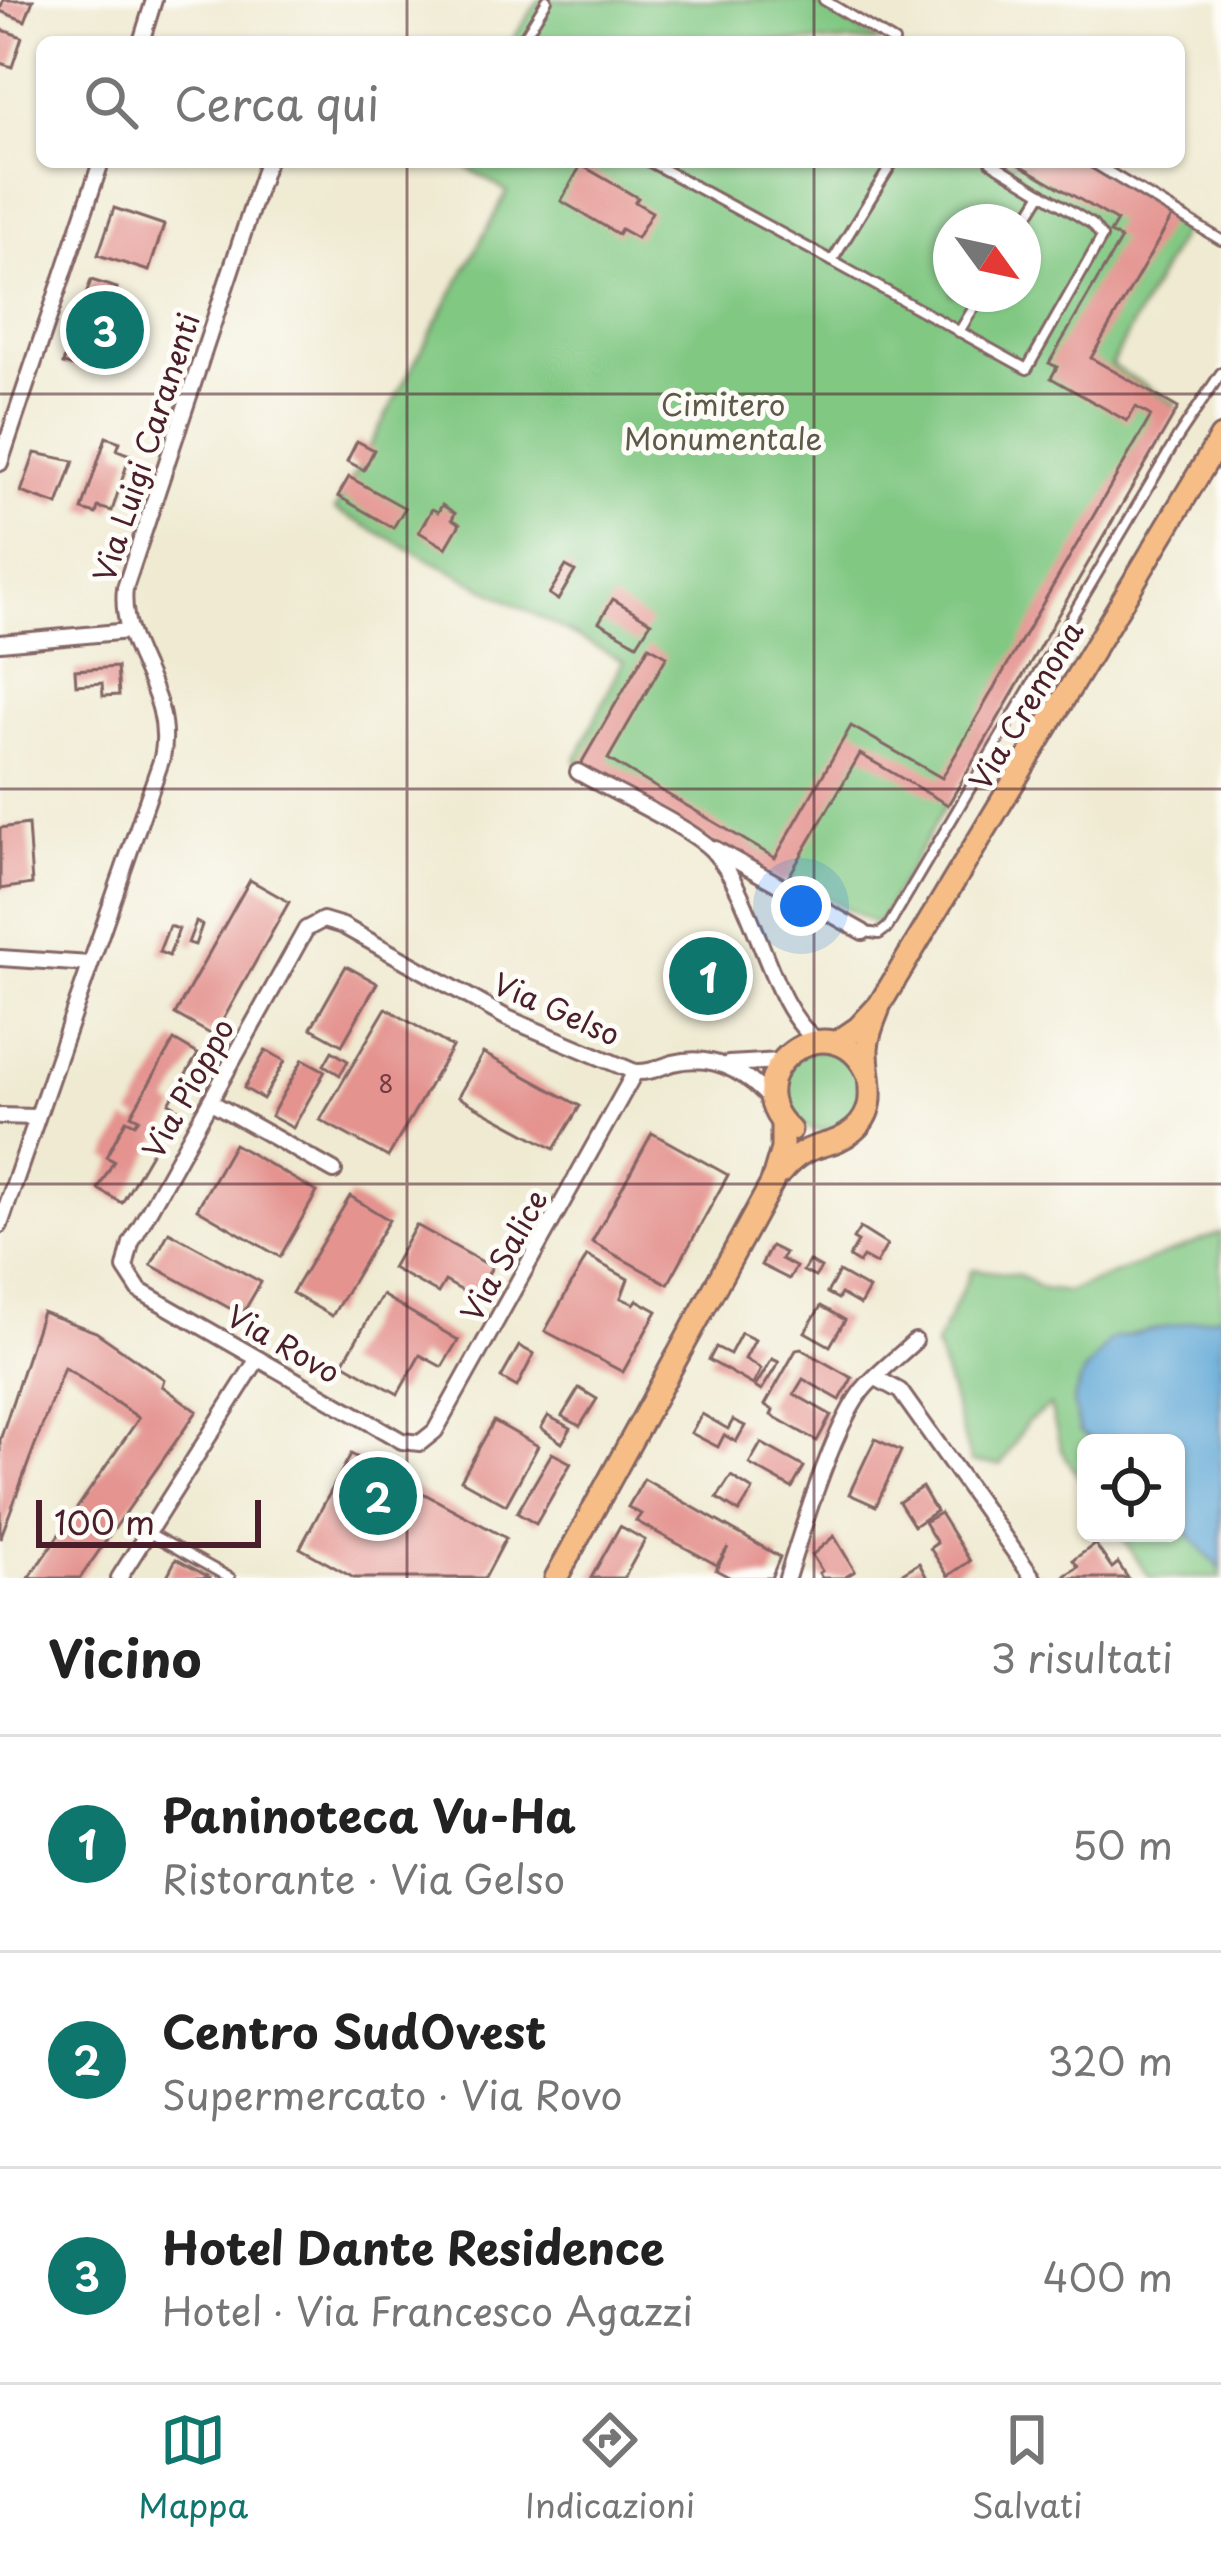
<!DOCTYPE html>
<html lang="it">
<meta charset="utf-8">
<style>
body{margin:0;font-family:"Playpen Sans",sans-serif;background:#f6f6f6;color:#222}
.controls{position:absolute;right:36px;bottom:36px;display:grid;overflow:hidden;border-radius:18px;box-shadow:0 3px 9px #0004}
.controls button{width:108px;height:108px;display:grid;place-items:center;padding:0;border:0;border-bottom:3px solid #e0e0e0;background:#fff;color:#222;font:60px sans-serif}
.compass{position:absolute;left:933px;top:204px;width:108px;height:108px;border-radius:50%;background:#fff;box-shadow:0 3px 9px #0004;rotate:123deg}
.scale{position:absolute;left:36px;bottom:30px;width:225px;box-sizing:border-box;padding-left:12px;border:6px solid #4a1f2b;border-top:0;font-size:33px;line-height:42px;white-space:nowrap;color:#4a1f2b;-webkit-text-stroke:9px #fdfcf7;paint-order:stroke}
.you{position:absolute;left:801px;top:906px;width:42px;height:42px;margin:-30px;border:9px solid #fff;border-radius:50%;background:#1a73e8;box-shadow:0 0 0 18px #1a73e833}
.badge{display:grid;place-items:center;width:78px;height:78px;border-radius:50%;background:#0f766e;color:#fff;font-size:39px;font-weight:700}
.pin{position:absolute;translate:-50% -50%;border:6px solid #fff;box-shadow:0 3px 12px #0006}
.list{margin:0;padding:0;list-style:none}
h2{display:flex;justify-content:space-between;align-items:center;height:156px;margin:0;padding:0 48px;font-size:51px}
h2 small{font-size:39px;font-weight:400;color:#767676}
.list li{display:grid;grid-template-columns:78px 1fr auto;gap:36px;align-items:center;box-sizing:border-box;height:216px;padding:0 48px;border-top:3px solid #e0e0e0}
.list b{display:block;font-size:45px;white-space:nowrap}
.list p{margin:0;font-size:39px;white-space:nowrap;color:#767676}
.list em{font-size:39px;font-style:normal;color:#767676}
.icon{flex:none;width:66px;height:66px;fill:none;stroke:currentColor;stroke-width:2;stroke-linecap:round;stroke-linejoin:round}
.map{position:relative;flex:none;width:1221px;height:1578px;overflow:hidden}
.search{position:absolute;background:#fff;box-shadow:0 3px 9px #0004;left:36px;right:36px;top:36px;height:132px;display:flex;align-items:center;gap:30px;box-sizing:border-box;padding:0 42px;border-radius:18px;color:#767676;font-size:45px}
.sheet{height:804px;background:#fff}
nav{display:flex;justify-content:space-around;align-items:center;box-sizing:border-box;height:168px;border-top:3px solid #e0e0e0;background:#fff;font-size:33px;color:#767676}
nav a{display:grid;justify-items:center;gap:6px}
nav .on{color:#0f766e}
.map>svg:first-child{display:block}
.green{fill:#81c883;stroke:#667457;stroke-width:3;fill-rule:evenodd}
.water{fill:#5fa7d6;stroke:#546380;stroke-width:3}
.building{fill:#e4938f}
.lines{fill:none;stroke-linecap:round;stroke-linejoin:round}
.service-casing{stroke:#846665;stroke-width:14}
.minor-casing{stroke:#846665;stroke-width:20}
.primary-casing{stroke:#846665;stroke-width:27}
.service{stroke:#fff;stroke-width:8}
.minor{stroke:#fff;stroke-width:14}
.primary{stroke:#f6be86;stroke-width:21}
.grid{fill:none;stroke:#4a1f2b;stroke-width:3;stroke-opacity:0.55}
.labels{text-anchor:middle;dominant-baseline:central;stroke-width:10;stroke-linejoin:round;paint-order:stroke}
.number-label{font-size:24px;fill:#703c44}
.park-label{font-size:30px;fill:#5d5a4a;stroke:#fdfcf7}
.street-label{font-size:30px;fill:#4a1f2b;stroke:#fdfcf7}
</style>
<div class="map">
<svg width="1221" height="1578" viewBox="0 0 1221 1578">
<rect width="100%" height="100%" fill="#fdfcf7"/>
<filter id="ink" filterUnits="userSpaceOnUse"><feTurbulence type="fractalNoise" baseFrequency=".00833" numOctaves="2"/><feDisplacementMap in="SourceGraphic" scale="24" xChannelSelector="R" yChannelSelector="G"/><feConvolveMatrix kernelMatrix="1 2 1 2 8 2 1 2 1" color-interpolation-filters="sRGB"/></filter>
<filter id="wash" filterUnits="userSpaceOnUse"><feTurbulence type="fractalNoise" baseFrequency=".004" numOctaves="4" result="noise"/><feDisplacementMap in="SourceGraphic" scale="48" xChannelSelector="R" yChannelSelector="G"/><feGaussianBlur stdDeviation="2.7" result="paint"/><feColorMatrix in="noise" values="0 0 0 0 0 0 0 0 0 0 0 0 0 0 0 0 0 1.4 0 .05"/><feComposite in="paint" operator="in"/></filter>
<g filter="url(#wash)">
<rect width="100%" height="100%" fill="#efead1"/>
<g class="green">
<path d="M539 0H810L879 42H511Z"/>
<path d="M469 162H1082L1187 223 1111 365 1176 404 946 785 948 802 877 925 575 761 623 661 335 510 507 192 468 168ZM951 222H1023V294H951Z"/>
<circle cx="821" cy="1090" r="40"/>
<path d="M1221 1233V1578H1150L1119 1533H1176V1443H1086V1488L1061 1450 1050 1406 1027 1422 1001 1465 971 1462 936 1345 972 1269 1019 1275 1043 1289 1067 1292Z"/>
</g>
<path class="water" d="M1221 1315V1570L1176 1521V1443H1097L1080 1432 1073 1402 1083 1374 1111 1339Z"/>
<g id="blocks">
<g class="building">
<path d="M3 0H33L25 21 0 11Z"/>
<path d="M0 29 22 37 12 67 0 63Z"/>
<path d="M1015 162H1081L1173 215 1091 358 1178 408 948 805 860 754 784 885 579 767 649 646 667 656 608 759 775 858 851 726 942 778 1151 416 1136 407 1127 421 1051 378 1057 367 1049 363 1121 239 1110 233 1117 221Z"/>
<path d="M581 165 638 198 635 202 652 212 637 238 621 229 618 234 561 201Z"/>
<path d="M114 208 164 225 149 271 98 255Z"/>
<path d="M91 280 117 288 114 301 124 304 106 363 94 360 90 372 63 364 71 337 93 344 102 314 82 307Z"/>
<path d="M106 437 120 442 117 450 130 455 112 511 98 507 96 514 82 510Z"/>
<path d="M357 441 374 450 364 470 347 461Z"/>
<path d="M35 453 74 461 58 505 21 492Z"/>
<path d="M349 477 405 508 393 528 338 496Z"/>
<path d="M442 505 455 513 452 519 460 524 446 548 419 532 432 509 438 512Z"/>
<path d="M566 566 575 571 558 600 549 594Z"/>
<path d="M613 599 651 622 637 644 599 622Z"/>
<path d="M117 667 119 695 103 696 102 683 76 685 75 670Z"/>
<path d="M28 824 32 884 0 889V828Z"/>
<path d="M250 880 289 902 214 1036 175 1014Z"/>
<path d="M196 922 202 925 195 945 188 943Z"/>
<path d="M169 926 179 929 169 956 159 952Z"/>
<path d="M346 966 377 983 342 1045 311 1028Z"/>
<path d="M386 1008 452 1047 388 1157 320 1120Z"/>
<path d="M174 1040 198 1054 169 1103 177 1108 122 1203 98 1189 114 1161 106 1157 126 1120 135 1124 139 1119 131 1115Z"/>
<path d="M266 1050 285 1061 263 1099 244 1088Z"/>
<path d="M332 1051 348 1061 340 1075 324 1065Z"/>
<path d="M483 1053 580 1106 554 1149 458 1097Z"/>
<path d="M303 1059 325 1071 293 1128 271 1116Z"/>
<path d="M652 1133 728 1175 668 1284 592 1242Z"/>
<path d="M234 1144 317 1192 280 1257 197 1209Z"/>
<path d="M350 1196 389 1220 332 1316 292 1293Z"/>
<path d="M416 1225 492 1267 475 1298 445 1281 438 1293 392 1268Z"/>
<path d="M860 1228 887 1245 876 1264 863 1257 859 1263 849 1257 858 1242 853 1239Z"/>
<path d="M169 1232 261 1282 242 1315 151 1265Z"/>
<path d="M771 1246 785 1253 781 1259 796 1267 789 1279 761 1265Z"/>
<path d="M587 1256 628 1279 621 1298 634 1304 637 1300 657 1311 623 1372 545 1331Z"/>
<path d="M809 1261 821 1268 815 1277 803 1271Z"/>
<path d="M839 1272 869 1289 860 1305 841 1294 838 1299 827 1293Z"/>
<path d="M382 1295 458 1340 442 1367 420 1355 398 1394 343 1363Z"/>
<path d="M821 1306 845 1320 830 1346 805 1332Z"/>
<path d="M42 1312 96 1332 164 1379 162 1386 197 1411 80 1578H29L139 1418 64 1367 0 1539V1440Z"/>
<path d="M741 1333 755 1340 745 1359 761 1369 753 1385 709 1360 716 1347 730 1354Z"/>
<path d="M519 1346 534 1354 517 1387 501 1378Z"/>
<path d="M801 1349 852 1378 840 1400 803 1379 794 1394 831 1415 817 1441 771 1415 773 1410 765 1405 796 1350Z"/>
<path d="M772 1359 779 1362 761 1391 755 1387Z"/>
<path d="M579 1388 597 1399 580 1426 562 1416Z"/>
<path d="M702 1414 728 1429 733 1420 745 1426 736 1442 724 1435 718 1447 691 1433Z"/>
<path d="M548 1416 571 1428 562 1443 541 1428Z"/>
<path d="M494 1421 538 1446 506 1505 461 1480Z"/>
<path d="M875 1439 901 1451 876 1506 849 1494Z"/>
<path d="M761 1443 804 1467 792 1488 749 1464Z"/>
<path d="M552 1453 571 1463 536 1524 517 1513Z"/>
<path d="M351 1454 506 1538 485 1578H354L300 1548Z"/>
<path d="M731 1476 753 1490 739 1512 717 1498Z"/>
<path d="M644 1479 780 1557 771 1578H731L716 1570 728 1547 717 1565 636 1521 641 1514 628 1507Z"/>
<path d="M922 1487 936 1511 914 1526 899 1502Z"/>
<path d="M940 1513 970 1561 948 1576 930 1548 937 1543 924 1522Z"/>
<path d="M620 1526 645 1540 624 1578H591Z"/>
<path d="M834 1536 855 1571 844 1578H822L819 1573 822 1571 812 1555Z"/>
<path d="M1095 1544 1112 1568 1118 1563 1128 1578H1061L1078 1567 1073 1560Z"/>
<path d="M176 1559 211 1578H166Z"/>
<path d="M919 1563 927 1578H894Z"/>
</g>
</g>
</g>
<g filter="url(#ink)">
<use href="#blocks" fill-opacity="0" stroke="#846665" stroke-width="3"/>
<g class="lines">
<defs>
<g id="service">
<path d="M824 0 894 42"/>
<path d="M521 42 547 0"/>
<path d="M650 162 832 261 893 162"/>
<path d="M1092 162 1221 240"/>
<path d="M1023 224 1042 193"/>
<path d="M832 261 1027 369 1102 237 1092 224 991 162"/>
<path d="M959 332 982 294"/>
<path d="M865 932 879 934 888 927 1178 437 1221 373"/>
<path d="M149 1533 230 1578"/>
</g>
<g id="minor">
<path d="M141 42 154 0"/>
<path d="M0 463 101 162"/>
<path d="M0 643 129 631"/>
<path d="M578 772C607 789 694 829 713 851 757 899 770 1012 819 1041"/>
<path d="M715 849 863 932"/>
<path d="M0 958 90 964"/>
<path d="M728 1064 781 1061"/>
<path d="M635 1072 435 1431 420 1443 402 1441 140 1291 125 1268 131 1243 306 929 323 920 343 926 507 1018 635 1072C651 1073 659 1067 673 1063 713 1053 746 1072 771 1100"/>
<path d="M211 1102 334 1171"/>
<path d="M0 1116 35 1117"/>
<path d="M0 1225 162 758C176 691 118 651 125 588L267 162"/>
<path d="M876 1378 900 1391 1033 1578"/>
<path d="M119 1578 257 1360"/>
<path d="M787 1578C801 1533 836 1418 866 1386 881 1370 899 1356 915 1341"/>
</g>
<g id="primary">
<path d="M836 1043 858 1028 880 1004 1221 437"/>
<path d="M790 1130C728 1074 833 996 868 1074"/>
<path d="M780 1173C810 1137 828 1152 854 1130 881 1107 866 1077 867 1048 868 1034 873 1022 878 1010"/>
<path d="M556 1578 772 1183 782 1149V1123"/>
</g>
</defs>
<use href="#service" class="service-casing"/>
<use href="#minor" class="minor-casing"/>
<use href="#primary" class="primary-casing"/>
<use href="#service" class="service"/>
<use href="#minor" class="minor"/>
<use href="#primary" class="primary"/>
</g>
</g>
<path class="grid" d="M407 0V42M814 0V42M407 162V1578M814 162V1578M0 394H1221M0 789H1221M0 1184H1221"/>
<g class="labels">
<g class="number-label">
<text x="386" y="1083">8</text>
</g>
<g class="park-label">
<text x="723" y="403">Cimitero<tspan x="723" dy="34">Monumentale</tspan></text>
</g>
<g class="street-label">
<text transform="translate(145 447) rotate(-72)">Via Luigi Caranenti</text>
<text transform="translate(1025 705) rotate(-59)">Via Cremona</text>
<text transform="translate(557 1008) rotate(24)">Via Gelso</text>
<text transform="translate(187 1088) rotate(-61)">Via Pioppo</text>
<text transform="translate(503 1255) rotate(-61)">Via Salice</text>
<text transform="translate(284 1343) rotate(30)">Via Rovo</text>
</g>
</g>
</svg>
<div class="controls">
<button><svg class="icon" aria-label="locate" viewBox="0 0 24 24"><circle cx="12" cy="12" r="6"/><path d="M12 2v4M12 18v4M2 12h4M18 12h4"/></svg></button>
</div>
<svg class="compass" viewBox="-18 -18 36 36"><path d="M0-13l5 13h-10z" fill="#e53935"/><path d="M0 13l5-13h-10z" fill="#767676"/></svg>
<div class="scale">100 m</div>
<div class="you"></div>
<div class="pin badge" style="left:708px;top:976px">1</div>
<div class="pin badge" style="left:378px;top:1496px">2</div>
<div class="pin badge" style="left:105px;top:330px">3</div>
<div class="search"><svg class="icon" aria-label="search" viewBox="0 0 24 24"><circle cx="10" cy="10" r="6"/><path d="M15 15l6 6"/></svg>Cerca qui</div>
</div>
<section class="sheet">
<h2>Vicino<small>3 risultati</small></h2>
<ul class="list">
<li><span class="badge">1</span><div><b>Paninoteca Vu-Ha</b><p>Ristorante · Via Gelso</p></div><em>50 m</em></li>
<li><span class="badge">2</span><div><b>Centro SudOvest</b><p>Supermercato · Via Rovo</p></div><em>320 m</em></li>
<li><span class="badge">3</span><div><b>Hotel Dante Residence</b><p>Hotel · Via Francesco Agazzi</p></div><em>400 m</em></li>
</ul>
</section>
<nav>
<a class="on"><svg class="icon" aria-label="map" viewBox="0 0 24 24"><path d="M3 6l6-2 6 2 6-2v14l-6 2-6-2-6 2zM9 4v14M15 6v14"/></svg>Mappa</a>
<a><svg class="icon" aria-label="directions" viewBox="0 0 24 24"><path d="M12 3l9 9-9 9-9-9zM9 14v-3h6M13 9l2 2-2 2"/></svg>Indicazioni</a>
<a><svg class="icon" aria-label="saved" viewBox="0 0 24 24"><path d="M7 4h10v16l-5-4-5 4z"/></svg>Salvati</a>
</nav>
